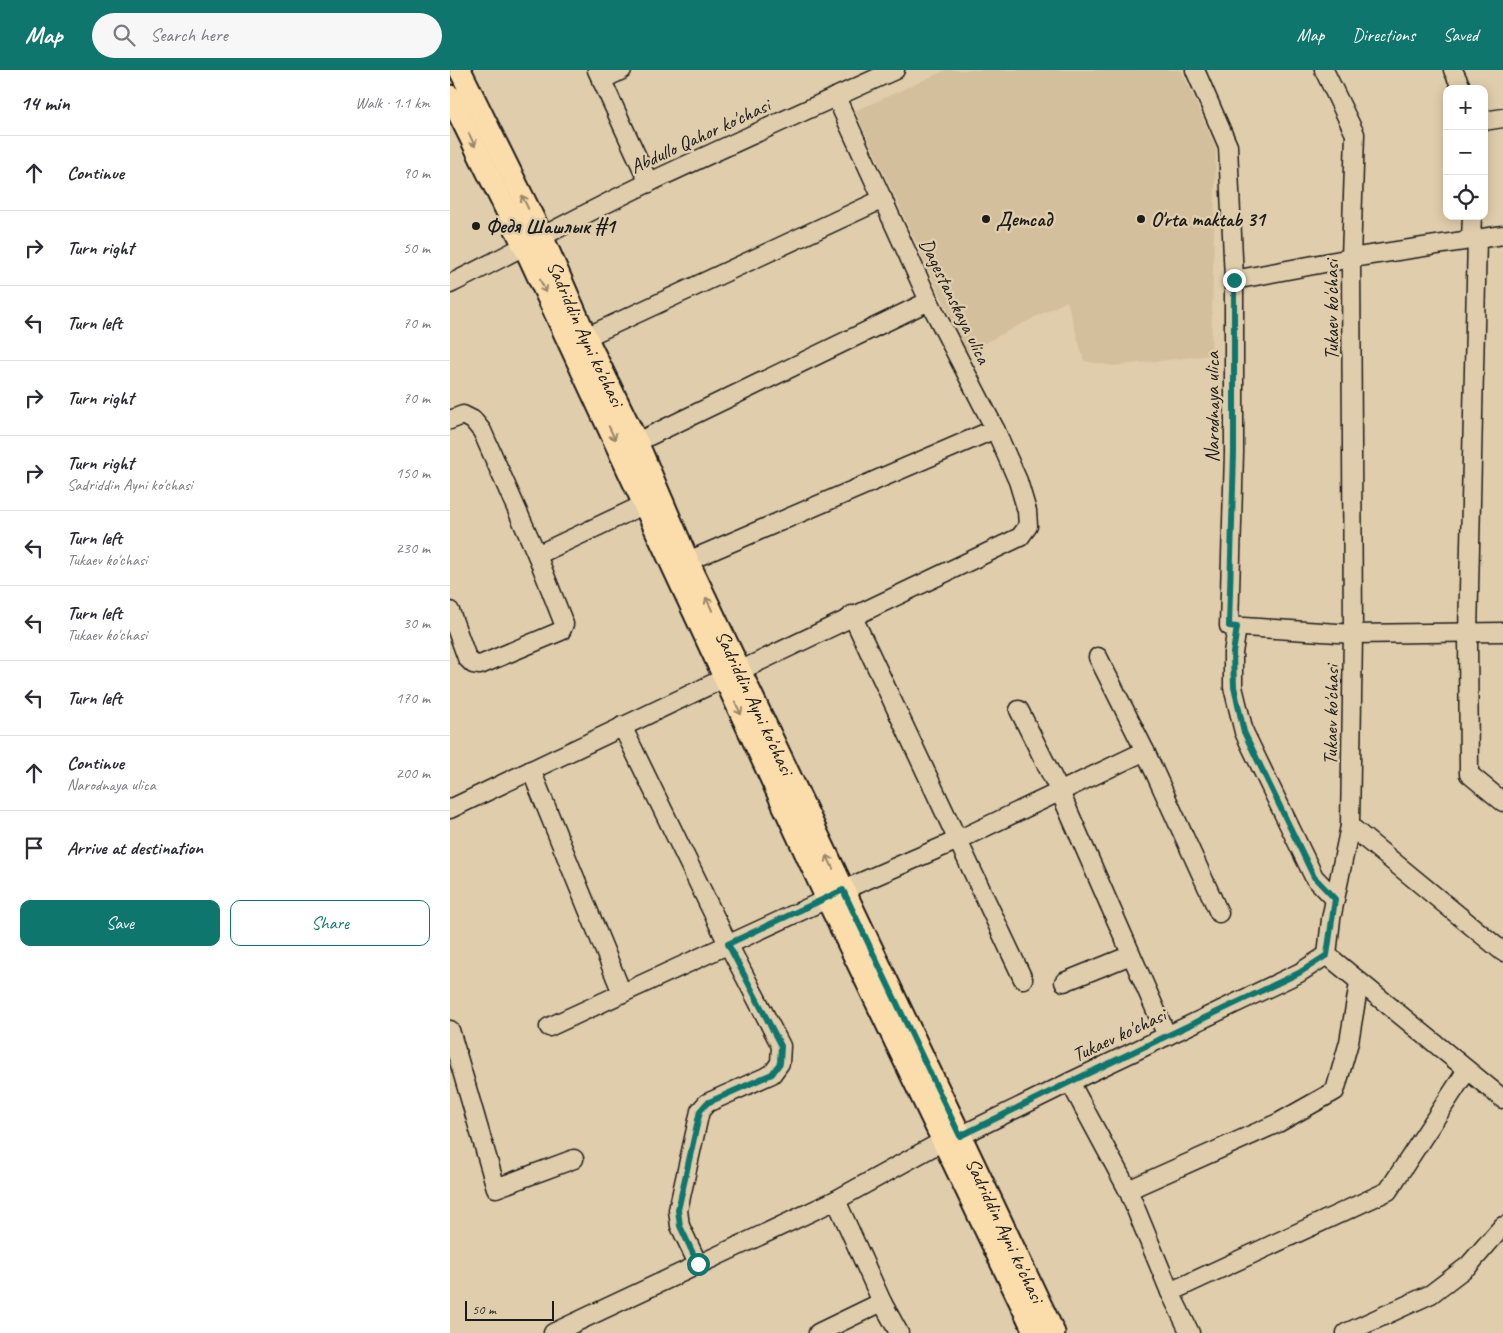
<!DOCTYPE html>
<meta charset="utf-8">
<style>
body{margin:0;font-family:Caveat,sans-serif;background:#f7f7f7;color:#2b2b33}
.controls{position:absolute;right:15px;top:15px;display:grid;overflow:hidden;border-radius:10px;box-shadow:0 2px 12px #0003}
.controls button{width:45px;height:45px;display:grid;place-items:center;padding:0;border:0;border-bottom:1px solid #e1e1e2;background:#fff;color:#2b2b33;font:25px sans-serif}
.scale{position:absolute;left:15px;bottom:12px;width:89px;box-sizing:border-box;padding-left:5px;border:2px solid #1c1c1c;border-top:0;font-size:14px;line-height:18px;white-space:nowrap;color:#1c1c1c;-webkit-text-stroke:4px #e0cdab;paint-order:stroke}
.stop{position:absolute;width:15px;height:15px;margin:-11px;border:4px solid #0f766e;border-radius:50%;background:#fff}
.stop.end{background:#0f766e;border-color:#fff;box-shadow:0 1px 5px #0008}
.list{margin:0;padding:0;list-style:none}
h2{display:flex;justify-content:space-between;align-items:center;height:65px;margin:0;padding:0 20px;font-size:21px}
h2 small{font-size:16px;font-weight:400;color:#7c7c81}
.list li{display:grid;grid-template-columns:32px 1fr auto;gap:15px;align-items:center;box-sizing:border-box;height:75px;padding:0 20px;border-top:1px solid #e1e1e2}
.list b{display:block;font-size:19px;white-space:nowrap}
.list p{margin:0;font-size:16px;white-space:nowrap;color:#7c7c81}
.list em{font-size:16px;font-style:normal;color:#7c7c81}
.actions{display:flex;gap:10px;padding:15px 20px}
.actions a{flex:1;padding:11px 0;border:1px solid #0f766e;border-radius:10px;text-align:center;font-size:18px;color:#0f766e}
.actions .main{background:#0f766e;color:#fff}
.icon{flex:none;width:28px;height:28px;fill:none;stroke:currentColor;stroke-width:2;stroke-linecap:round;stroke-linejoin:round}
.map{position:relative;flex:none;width:1053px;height:1263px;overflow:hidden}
header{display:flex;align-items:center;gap:30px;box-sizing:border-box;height:70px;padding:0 25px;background:#0f766e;color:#fff}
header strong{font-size:24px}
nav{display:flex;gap:28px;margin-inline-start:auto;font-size:18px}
.search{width:350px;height:45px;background:#f7f7f7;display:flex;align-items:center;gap:12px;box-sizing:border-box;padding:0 18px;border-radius:28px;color:#7c7c81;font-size:19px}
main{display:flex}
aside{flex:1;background:#fff}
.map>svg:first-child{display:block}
.built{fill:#d4bf9c}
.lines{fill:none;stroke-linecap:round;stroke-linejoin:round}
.minor-casing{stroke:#1c1c1c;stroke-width:21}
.major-casing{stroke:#1c1c1c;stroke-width:25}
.minor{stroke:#e0cdab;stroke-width:18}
.major{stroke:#fbddab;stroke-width:21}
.oneway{stroke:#97866b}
.route{stroke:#0f766e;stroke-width:6}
.poi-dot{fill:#1c1c1c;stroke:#e0cdab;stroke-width:2}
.labels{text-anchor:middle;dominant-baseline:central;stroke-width:5;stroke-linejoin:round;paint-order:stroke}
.street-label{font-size:20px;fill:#1c1c1c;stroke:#e0cdab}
.poi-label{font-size:20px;font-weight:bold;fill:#1c1c1c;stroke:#e0cdab;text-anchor:start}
</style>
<header>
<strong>Map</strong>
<div class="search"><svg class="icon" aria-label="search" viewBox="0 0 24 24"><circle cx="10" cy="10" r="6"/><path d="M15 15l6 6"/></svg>Search here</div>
<nav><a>Map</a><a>Directions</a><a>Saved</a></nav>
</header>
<main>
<aside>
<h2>14 min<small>Walk · 1.1 km</small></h2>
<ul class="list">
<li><svg class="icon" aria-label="ahead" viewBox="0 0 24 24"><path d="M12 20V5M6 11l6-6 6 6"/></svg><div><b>Continue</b></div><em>90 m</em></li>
<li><svg class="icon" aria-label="right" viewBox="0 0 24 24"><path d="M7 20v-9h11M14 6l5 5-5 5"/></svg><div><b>Turn right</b></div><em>50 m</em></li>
<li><svg class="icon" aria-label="left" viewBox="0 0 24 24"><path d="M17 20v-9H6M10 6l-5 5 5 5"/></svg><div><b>Turn left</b></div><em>70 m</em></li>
<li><svg class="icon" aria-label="right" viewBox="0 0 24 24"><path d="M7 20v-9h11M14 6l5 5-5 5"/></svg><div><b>Turn right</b></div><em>70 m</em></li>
<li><svg class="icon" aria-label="right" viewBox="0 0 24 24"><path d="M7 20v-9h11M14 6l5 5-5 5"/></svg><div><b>Turn right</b><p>Sadriddin Ayni ko'chasi</p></div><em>150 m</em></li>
<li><svg class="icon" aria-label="left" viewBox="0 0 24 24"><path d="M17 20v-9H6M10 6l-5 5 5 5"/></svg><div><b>Turn left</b><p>Tukaev ko'chasi</p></div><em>230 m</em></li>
<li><svg class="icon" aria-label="left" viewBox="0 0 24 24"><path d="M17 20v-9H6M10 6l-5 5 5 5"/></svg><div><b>Turn left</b><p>Tukaev ko'chasi</p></div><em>30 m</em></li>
<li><svg class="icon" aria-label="left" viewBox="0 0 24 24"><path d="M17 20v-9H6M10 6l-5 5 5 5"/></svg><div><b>Turn left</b></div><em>170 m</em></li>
<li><svg class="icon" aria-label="ahead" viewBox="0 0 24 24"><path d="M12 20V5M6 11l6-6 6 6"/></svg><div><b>Continue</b><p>Narodnaya ulica</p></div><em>200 m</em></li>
<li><svg class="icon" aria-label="arrive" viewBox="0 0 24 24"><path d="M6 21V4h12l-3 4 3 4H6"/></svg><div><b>Arrive at destination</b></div></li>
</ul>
<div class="actions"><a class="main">Save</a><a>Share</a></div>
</aside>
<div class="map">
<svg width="1053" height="1263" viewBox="0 0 1053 1263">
<rect width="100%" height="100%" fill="#e0cdab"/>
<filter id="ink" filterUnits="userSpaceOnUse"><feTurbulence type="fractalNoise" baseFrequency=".02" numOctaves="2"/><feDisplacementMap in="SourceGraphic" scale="10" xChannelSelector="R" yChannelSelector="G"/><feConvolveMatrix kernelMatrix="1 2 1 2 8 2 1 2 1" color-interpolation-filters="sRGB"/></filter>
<g filter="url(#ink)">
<path class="built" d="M496 0H731L766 77 761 285 663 296 634 291 617 231 517 282 405 41Z"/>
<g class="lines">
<defs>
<g id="minor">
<path d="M147 0 199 113"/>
<path d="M745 0 778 76 784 210V383L779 556 903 564 1053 562"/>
<path d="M1003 0 1012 19"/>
<path d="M151 10 172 0"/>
<path d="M1034 51 1053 48"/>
<path d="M1027 168 1018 564 1019 704 1053 732"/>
<path d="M1021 169 1022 146"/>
<path d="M784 210 901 188 1053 165"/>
<path d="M0 214C67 181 132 144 200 112 281 74 363 37 445 0"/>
<path d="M136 267 433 129"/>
<path d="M0 350 13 345 23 350 32 361 87 485 114 554 111 561 30 595 23 594 17 588 0 541"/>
<path d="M187 372 479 231"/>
<path d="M87 485 195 434"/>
<path d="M238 491 545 359"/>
<path d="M402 545 573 909"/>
<path d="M787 557 783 583V617L794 662 864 807 885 829"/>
<path d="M648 587 695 681 769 843"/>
<path d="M569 640 610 722 717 966"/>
<path d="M172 656 278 874 331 976 330 993 322 1004 257 1033 250 1041 228 1140 230 1156 248 1194"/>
<path d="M81 700 172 923"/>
<path d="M0 739 570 467 578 456 577 441 568 411 545 359 479 231 386 27"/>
<path d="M900 756 1053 882"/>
<path d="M393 820 508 770 695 681"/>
<path d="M877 885 1053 1029"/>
<path d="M614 912 681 885"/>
<path d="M99 957 377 829"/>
<path d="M0 960 46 1118 124 1089"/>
<path d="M620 1012 678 1120 720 1222 740 1263"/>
<path d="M510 1066 620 1012 849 903 877 885 881 849 900 756 903 564 901 188 905 64 874 0"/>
<path d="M678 1120 828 1053 885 1021 899 972 909 913"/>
<path d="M386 1130 432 1232 449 1263"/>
<path d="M720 1222 938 1121 1017 1000"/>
<path d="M103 1263 386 1130 493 1071"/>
<path d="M368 1263 432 1232"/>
<path d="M896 1263 981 1224 1019 1195 1053 1156"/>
</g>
<g id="major">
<path id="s1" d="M10 0 92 166 136 267 187 372 238 491 604 1263"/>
<path d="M0 26 75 178 377 829 585 1263"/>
</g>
</defs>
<use href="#minor" class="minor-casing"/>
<use href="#major" class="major-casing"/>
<use href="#minor" class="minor"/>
<use href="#major" class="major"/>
</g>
<defs><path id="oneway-shaft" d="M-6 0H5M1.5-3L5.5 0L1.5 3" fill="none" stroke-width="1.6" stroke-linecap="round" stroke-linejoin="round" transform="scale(1.25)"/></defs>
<g class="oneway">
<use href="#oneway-shaft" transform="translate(22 70) rotate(64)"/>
<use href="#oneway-shaft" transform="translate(75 132) rotate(-116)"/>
<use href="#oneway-shaft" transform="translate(93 216) rotate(65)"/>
<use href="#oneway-shaft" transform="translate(162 363) rotate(65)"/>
<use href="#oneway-shaft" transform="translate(259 534) rotate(-115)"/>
<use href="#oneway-shaft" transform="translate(288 638) rotate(65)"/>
<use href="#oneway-shaft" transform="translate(380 792) rotate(-115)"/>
</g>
</g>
<g class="lines" filter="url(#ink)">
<path class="route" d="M248 1194 230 1156 228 1140 250 1041 257 1033 322 1004 330 993 331 976 278 874 393 820 510 1066 620 1012 849 903 877 885 885 829 864 807 794 662 784 617 783 583 787 557 779 556 784 383V210"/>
</g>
<g class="poi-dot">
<circle cx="536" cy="149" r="5"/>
<circle cx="691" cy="149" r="5"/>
<circle cx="26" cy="156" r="5"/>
</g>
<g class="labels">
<g class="street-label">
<text transform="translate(250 66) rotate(-25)">Abdullo Qahor ko'chasi</text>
<text transform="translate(505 231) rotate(64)">Dagestanskaya ulica</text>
<text transform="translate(881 240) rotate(-90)">Tukaev ko'chasi</text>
<text stroke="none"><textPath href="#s1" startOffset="292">Sadriddin Ayni ko'chasi</textPath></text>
<text transform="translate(762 337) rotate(-90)">Narodnaya ulica</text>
<text stroke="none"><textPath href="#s1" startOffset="698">Sadriddin Ayni ko'chasi</textPath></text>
<text transform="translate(881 645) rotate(-89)">Tukaev ko'chasi</text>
<text transform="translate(669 965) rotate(-25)">Tukaev ko'chasi</text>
<text stroke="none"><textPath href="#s1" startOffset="1282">Sadriddin Ayni ko'chasi</textPath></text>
</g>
<g class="poi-label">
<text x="546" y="149">Детсад</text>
<text x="701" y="149">O'rta maktab 31</text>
<text x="36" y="156">Федя Шашлык #1</text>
</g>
</g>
</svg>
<div class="controls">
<button>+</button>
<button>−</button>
<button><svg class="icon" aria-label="locate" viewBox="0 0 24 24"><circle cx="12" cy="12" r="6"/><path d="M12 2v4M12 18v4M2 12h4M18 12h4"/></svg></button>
</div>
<div class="scale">50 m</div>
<div class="stop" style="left:248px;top:1194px"></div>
<div class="stop end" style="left:784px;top:210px"></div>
</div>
</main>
